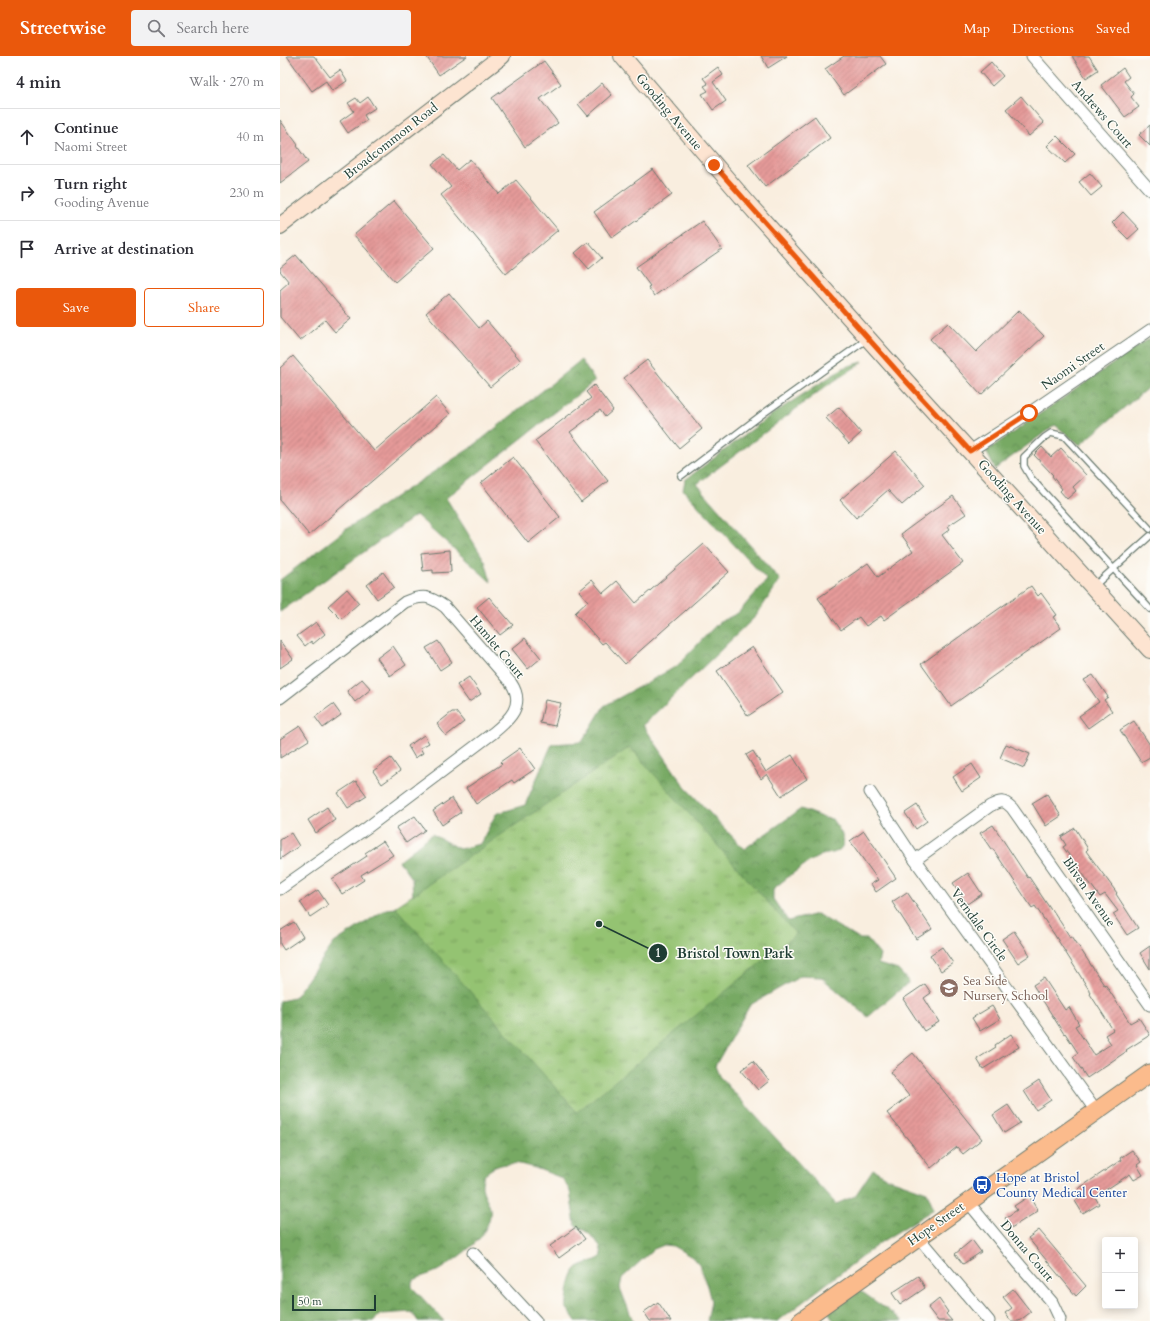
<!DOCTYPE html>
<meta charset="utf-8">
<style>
body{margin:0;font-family:Cardo,serif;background:#f2f2f3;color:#2b2b33}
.controls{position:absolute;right:12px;bottom:12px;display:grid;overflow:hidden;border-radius:4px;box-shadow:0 2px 10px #0003}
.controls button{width:36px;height:36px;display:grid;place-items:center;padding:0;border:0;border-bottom:1px solid #e1e1e2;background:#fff;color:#2b2b33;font:20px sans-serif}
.scale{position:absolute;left:12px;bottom:10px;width:84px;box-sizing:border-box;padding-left:4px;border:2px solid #1f3d34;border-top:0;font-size:11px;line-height:14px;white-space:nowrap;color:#1f3d34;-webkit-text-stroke:3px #fdfcf7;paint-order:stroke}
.stop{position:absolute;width:12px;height:12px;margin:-9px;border:3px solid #ea580c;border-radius:50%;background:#fff}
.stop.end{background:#ea580c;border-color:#fff;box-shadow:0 1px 4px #0008}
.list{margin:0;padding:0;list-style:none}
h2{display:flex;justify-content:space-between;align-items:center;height:52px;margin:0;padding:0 16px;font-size:17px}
h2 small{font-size:13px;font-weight:400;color:#7c7c81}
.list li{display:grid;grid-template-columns:26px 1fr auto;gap:12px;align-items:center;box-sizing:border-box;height:56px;padding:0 16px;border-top:1px solid #e1e1e2}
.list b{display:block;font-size:15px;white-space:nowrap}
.list p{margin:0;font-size:13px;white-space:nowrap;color:#7c7c81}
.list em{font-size:13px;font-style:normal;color:#7c7c81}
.actions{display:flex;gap:8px;padding:12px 16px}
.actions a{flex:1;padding:9px 0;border:1px solid #ea580c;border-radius:4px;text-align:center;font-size:14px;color:#ea580c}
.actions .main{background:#ea580c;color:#fff}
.icon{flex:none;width:22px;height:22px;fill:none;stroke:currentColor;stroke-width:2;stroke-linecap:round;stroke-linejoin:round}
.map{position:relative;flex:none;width:870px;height:1265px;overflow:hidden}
header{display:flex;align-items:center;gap:24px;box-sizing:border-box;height:56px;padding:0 20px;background:#ea580c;color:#fff}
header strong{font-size:19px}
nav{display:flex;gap:22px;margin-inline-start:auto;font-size:14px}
.search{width:280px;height:36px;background:#f2f2f3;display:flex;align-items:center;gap:10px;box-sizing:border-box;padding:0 14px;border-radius:4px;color:#7c7c81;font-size:15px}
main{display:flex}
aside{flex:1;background:#fff}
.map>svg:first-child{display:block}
.forest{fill:url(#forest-crowns);stroke:#4b734c}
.park{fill:url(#park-tufts);stroke:#5a8053}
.building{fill:url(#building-hatch)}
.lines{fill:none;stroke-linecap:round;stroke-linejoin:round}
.lane-casing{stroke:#6b7b70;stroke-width:8}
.street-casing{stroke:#6b7b70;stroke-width:13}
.secondary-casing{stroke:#6b7b70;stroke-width:18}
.primary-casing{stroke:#6b7b70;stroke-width:19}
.lane{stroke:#fff;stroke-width:5.5}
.street{stroke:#fff;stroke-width:11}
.secondary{stroke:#fde4d1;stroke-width:16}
.primary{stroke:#fbbb8c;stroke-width:17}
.route{stroke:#ea580c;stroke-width:5}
.labels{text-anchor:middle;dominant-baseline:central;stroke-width:3;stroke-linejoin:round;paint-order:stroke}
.street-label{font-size:13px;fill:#1f3d34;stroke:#fdfcf7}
.education-label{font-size:13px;fill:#785e54;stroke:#fdfcf7;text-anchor:start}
.transit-label{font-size:13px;fill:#164399;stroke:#fdfcf7;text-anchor:start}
.leader{fill:none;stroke:#1f3d34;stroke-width:1.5}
.callout-dot{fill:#1f3d34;stroke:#fdfcf7;stroke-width:1.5}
.mark-label{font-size:12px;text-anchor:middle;font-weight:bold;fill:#fff}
.callout-label{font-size:14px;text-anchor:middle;font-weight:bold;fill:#1f3d34;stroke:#fdfcf7;stroke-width:3;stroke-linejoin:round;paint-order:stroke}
</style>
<header>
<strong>Streetwise</strong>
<div class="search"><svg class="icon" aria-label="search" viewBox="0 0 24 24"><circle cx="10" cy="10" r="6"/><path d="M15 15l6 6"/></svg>Search here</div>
<nav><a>Map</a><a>Directions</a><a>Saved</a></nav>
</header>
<main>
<aside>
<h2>4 min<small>Walk · 270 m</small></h2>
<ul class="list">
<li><svg class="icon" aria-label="ahead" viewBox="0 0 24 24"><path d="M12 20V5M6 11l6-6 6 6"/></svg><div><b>Continue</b><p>Naomi Street</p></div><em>40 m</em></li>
<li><svg class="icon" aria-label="right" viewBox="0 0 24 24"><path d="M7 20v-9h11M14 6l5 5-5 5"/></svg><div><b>Turn right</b><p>Gooding Avenue</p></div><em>230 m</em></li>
<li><svg class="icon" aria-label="arrive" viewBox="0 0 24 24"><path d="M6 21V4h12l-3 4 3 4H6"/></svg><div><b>Arrive at destination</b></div></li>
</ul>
<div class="actions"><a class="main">Save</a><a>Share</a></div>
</aside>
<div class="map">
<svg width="870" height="1265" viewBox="0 0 870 1265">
<defs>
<pattern id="forest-crowns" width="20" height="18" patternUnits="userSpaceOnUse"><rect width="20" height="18" fill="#77a964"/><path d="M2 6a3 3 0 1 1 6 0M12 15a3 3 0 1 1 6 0" fill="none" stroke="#618b53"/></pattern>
<pattern id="park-tufts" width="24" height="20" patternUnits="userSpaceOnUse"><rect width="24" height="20" fill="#94c372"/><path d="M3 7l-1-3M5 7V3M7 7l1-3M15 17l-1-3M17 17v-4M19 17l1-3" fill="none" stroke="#78a05e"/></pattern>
<pattern id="building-hatch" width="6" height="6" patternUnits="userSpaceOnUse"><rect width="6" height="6" fill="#e59a99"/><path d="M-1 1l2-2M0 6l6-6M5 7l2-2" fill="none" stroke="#b97f7e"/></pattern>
</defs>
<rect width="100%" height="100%" fill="#fdfcf7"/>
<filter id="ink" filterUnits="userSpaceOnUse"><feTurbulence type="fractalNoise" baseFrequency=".025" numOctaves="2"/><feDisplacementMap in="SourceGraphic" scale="8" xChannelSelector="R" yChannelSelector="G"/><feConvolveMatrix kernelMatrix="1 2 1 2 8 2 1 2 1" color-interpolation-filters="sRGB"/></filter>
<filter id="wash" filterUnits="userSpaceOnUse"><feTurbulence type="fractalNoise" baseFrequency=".012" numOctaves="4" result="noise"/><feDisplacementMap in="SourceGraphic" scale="16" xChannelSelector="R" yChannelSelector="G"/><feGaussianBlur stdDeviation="0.9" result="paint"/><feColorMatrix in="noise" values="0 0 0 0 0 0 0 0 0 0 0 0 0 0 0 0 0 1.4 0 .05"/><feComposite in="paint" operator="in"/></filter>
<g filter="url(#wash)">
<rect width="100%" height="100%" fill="#f9eedf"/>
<g class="forest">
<path d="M870 282V330L800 389 775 369 715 413 706 395Z"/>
<path d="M301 304 315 325 166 442 205 505 211 526 136 459 0 556V524L69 471 192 391Z"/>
<path d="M583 306 545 331 417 428 500 524 476 560 363 669 405 731 464 793 521 753 544 762 552 763C556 770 566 780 563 788 560 798 550 797 542 799 526 806 507 822 493 833V843L508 865 537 858 579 883H587L600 899 598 908 618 914 629 926 588 961 541 921 521 920 470 949 435 1010 439 1020 556 1148 575 1140 593 1113 607 1122 647 1136 654 1153 601 1186 498 1265H427L431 1245 427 1230 419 1209 412 1201 393 1190 384 1189 374 1193 342 1222 340 1232 353 1265H296L286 1251C288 1240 289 1217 298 1211 306 1206 315 1206 322 1200 321 1184 307 1176 295 1169L290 1135 282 1122C268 1117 253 1110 239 1108 225 1106 204 1111 202 1127 201 1137 209 1144 210 1153 212 1161 206 1172 202 1179 197 1188 167 1210 157 1215 149 1219 140 1220 132 1225V1231L164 1265H138L132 1256 101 1258 93 1265H0V945L14 942 54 887 106 853 127 851 133 843 132 822 119 805 152 778 179 793 200 788 216 758 245 749 272 688 302 686 324 650 397 610 438 567 458 557 487 524 403 434 405 424 491 359 565 311Z"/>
<path d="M575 1231 623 1265H554L548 1255Z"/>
</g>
<path class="park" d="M350 691 516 878 297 1056 115 851Z"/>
<g id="blocks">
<g class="building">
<path d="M7 0H34L50 21 60 14 67 25 52 35 46 25 32 35Z"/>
<path d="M146 0H187L159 19Z"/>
<path d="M481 0H507L488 12Z"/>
<path d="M564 0H600L606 8 564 39 545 13Z"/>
<path d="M792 0H809L818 14 806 22Z"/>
<path d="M264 5 281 28 260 43 278 67 245 91 212 42Z"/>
<path d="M711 6 723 20 712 30 700 16Z"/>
<path d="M438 11 443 19 433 26 446 45 433 54 422 38 428 35 424 30 428 28 423 22Z"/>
<path d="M843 12 849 21 844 25 854 38 851 41 859 51 845 61 821 29Z"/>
<path d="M322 27 332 39 308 60 298 48Z"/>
<path d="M741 40 764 67 749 80 726 53Z"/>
<path d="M88 41 95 52 84 59 87 64 68 77 60 65 74 55 68 47 76 42 80 47Z"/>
<path d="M535 60 550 82 485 131 468 109Z"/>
<path d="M0 64 18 89 17 90 28 106 0 127Z"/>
<path d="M870 69V90L859 79Z"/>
<path d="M777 80 795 98 785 107 767 90Z"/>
<path d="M164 99 177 114 190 103 219 138 236 124 278 174 226 218 161 139 171 131 152 108Z"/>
<path d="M373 113 392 139 332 182 314 156Z"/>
<path d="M810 117 822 131 811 140 799 126Z"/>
<path d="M114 145 154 192 115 226 74 179Z"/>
<path d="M843 156 859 173 848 183 832 167Z"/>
<path d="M422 165 442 193 374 240 368 231 370 230 356 211Z"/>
<path d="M308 186 322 202 309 213 295 197Z"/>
<path d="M16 199 71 263 55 276 45 264 20 285 0 261V234L9 226 0 215V212Z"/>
<path d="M169 237 199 272 207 265 241 305 210 331 146 257Z"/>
<path d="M739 254 764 280 701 339 650 283 668 267 696 296Z"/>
<path d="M13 300 94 395 156 341 170 358 29 479 0 444V312Z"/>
<path d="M367 304 422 373 399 392 344 322Z"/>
<path d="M314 329 333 354 325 361 320 354 290 376 328 425 301 446 255 385 311 342 306 336Z"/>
<path d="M559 351 581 377 569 388 546 362Z"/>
<path d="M762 391 771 401 781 392 806 419 793 431 796 435 787 443 780 435 782 433 772 420 773 419 754 399Z"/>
<path d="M616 395 645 429 622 449 608 434 576 462 560 444Z"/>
<path d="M233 401 280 461 248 487 201 427Z"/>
<path d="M673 440 686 458 668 470 670 473 662 479 683 507 604 564 601 560 586 570 579 561 561 574 538 542 588 507 598 521 633 495 621 478Z"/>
<path d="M424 488 449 516 345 608 325 586 322 588 295 557 308 545 299 535 312 524 323 537 337 525 356 547Z"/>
<path d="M170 494 171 516 153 517V514L143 515 141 497Z"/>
<path d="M103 516 114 531 97 543 87 529Z"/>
<path d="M751 530 758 540 761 537 777 559 773 561 781 572 671 650 641 608Z"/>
<path d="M67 533 79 547 61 563 48 550Z"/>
<path d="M209 541 233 569 220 579 197 551Z"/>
<path d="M36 566 45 578 33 588 31 585 25 590 17 580Z"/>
<path d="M245 582 261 602 248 613 232 593Z"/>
<path d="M0 585 13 603 0 612Z"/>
<path d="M158 585 172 606 160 614 146 592Z"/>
<path d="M113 590 126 609 110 620 97 602Z"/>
<path d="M472 591 503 636 468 660 437 615Z"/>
<path d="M813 619 828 641 824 644 832 655 808 672 799 660 819 646 804 624Z"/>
<path d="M189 621 201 638 189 646 177 629Z"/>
<path d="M82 623 91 633 75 646 67 635Z"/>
<path d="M265 644 281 647 275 670 260 667Z"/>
<path d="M53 648 61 659 43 672 35 661Z"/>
<path d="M172 656H176L184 666 166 680 157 668Z"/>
<path d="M854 665 870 689V701L861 706 840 674Z"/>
<path d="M20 670 29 684 0 702V683Z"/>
<path d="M144 679 149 687 140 692 143 697 135 702 128 690Z"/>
<path d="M726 688 750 698 744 712 720 702Z"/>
<path d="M240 692 255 713 234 727 232 724 196 748 186 732 222 708 220 706Z"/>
<path d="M473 695 486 716 512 699 527 723 501 740 487 718 481 723 466 699Z"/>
<path d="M111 702 120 715 102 728 93 715Z"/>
<path d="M692 708 701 722 682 735 673 721Z"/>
<path d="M76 725 87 740 68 752 58 737Z"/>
<path d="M767 738 781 760 766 770 752 747Z"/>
<path d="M172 742 181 756 162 769 153 755Z"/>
<path d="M637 749 647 765 636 773 625 757Z"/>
<path d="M47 751 55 764 36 777 28 764Z"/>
<path d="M135 760 145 774 126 787 116 772Z"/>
<path d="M713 769 748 822 749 821 771 854 772 853 790 881 792 880 824 929 825 928 850 967 859 962 870 979 846 994 847 995 807 1022 793 1001 798 997 785 977 784 978 753 929 764 922 785 954 789 951 799 968 795 970 814 999 831 988 825 979 833 974 810 938 811 937 774 878 755 850 752 852 713 793H711L700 777Z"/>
<path d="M795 772 808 793 806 795 837 837 836 838 858 872 847 879 833 858 838 855 825 838 820 841 783 791 786 789 781 781Z"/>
<path d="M584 775 616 822 596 836 591 828 598 824 570 785Z"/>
<path d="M11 777 19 790 0 803V784Z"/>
<path d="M103 785 113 799 81 819 84 824 62 838 52 823 87 800 85 797Z"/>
<path d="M688 817 702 838 687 848 673 827Z"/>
<path d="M38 834 48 849 30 861 20 846Z"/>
<path d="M627 836 652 873 636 883 612 846Z"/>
<path d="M14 866 23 881 4 894 0 888V875Z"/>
<path d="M734 875 750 899 738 907 722 883Z"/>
<path d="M870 890V913L860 897Z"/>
<path d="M662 891 673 907 661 915 650 899Z"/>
<path d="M645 928 651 937 644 942 659 966 644 975 623 943Z"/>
<path d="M712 950 720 963 700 975 692 962Z"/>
<path d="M731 978 739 991 703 1013 697 1003 716 991 715 989Z"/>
<path d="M633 997 702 1083 683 1098 677 1091 651 1112 607 1057 629 1040 610 1016Z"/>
<path d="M473 1005 489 1025 478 1034 461 1014Z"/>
<path d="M759 1025 771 1044 756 1054 744 1035Z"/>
<path d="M728 1049 740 1067 724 1077 713 1059Z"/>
<path d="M852 1094 861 1106 857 1109 863 1119 854 1124 850 1118 815 1141 819 1148 803 1158 795 1145 803 1139 798 1133 841 1104 840 1102Z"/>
<path d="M749 1140 758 1155 731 1172 725 1162 737 1154 734 1150Z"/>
<path d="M296 1171 305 1183 279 1202 270 1190Z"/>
<path d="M759 1174 806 1230 796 1240 748 1182Z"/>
<path d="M692 1184 701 1196 683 1208 675 1198Z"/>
<path d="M638 1220 645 1232 620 1249 612 1237Z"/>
<path d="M733 1233 751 1256 739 1265H731L725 1257 732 1252 723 1241Z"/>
<path d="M659 1243 668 1256 666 1258 672 1265H658L648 1252Z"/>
<path d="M378 1246 391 1265H370L364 1256Z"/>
</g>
</g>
</g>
<g filter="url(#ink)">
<use href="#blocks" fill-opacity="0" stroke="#6b7b70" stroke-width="1"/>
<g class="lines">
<defs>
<g id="lane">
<path d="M401 420 484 357 586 284"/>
<path d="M870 473 784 380 771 377 765 381 744 401V410L751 422 870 553"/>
<path d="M813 531 870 480"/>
</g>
<g id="street">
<path d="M752 0 870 134"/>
<path d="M690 395 749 357 870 274"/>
<path d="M0 642 125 546C143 538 150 540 165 551L231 627C246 649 229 664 213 677L88 771 0 833"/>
<path d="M590 736 635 804 816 1055"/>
<path d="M635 804 710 750C720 745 723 743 732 752L870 949"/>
<path d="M688 1146 740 1209 772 1246 780 1263 779 1265"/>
<path d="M638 1181 709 1265"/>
<path d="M193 1197 256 1265"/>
</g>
<g id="secondary">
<path d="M342 0 470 150 626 325 870 594"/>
<path d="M0 170 222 0"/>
</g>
<path id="primary" d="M521 1265 870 1017"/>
</defs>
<use href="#lane" class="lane-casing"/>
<use href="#street" class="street-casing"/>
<use href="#secondary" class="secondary-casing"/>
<use href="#primary" class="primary-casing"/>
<use href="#lane" class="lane"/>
<use href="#street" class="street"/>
<use href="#secondary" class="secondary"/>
<use href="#primary" class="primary"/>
</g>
</g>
<g class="lines" filter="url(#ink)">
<path class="route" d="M434 109 626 325 690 395 749 357"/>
</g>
<defs>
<symbol id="school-disc" viewBox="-11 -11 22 22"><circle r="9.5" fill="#8d6e63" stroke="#fdfcf7"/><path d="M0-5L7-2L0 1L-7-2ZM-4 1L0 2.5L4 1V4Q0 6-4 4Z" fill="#fff"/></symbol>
<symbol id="bus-disc" viewBox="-11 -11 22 22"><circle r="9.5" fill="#1a4fb4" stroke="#fdfcf7"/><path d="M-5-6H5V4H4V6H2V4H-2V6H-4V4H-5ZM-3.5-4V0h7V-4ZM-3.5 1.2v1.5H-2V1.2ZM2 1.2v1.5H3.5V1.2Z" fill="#fff"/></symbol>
</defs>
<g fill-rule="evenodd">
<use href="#school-disc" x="658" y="921" width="22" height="22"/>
<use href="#bus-disc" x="691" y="1118" width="22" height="22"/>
</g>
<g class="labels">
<g class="street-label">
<text transform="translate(389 56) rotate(50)">Gooding Avenue</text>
<text transform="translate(822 58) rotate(49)">Andrews Court</text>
<text transform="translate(111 85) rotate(-38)">Broadcommon Road</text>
<text transform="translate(793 310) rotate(-35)">Naomi Street</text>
<text transform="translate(732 441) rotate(48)">Gooding Avenue</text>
<text transform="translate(217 591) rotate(50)">Hamlet Court</text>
<text transform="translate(809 836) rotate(55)">Bliven Avenue</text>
<text transform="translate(699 869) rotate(54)">Verndale Circle</text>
<text transform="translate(656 1168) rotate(-35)">Hope Street</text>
<text transform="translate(747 1195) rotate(50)">Donna Court</text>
</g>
<g class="education-label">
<text x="683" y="925">Sea Side<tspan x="683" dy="15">Nursery School</tspan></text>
</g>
<g class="transit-label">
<text x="716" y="1122">Hope at Bristol<tspan x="716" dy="15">County Medical Center</tspan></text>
</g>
</g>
<path class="leader" d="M319 868L378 897"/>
<g class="callout-dot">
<circle cx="319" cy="868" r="4"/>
<circle cx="378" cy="897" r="10"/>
</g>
<g class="mark-label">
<text x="378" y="901">1</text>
</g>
<g class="callout-label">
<text x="455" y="902">Bristol Town Park</text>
</g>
</svg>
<div class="controls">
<button>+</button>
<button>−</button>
</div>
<div class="scale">50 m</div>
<div class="stop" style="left:749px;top:357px"></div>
<div class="stop end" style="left:434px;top:109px"></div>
</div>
</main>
